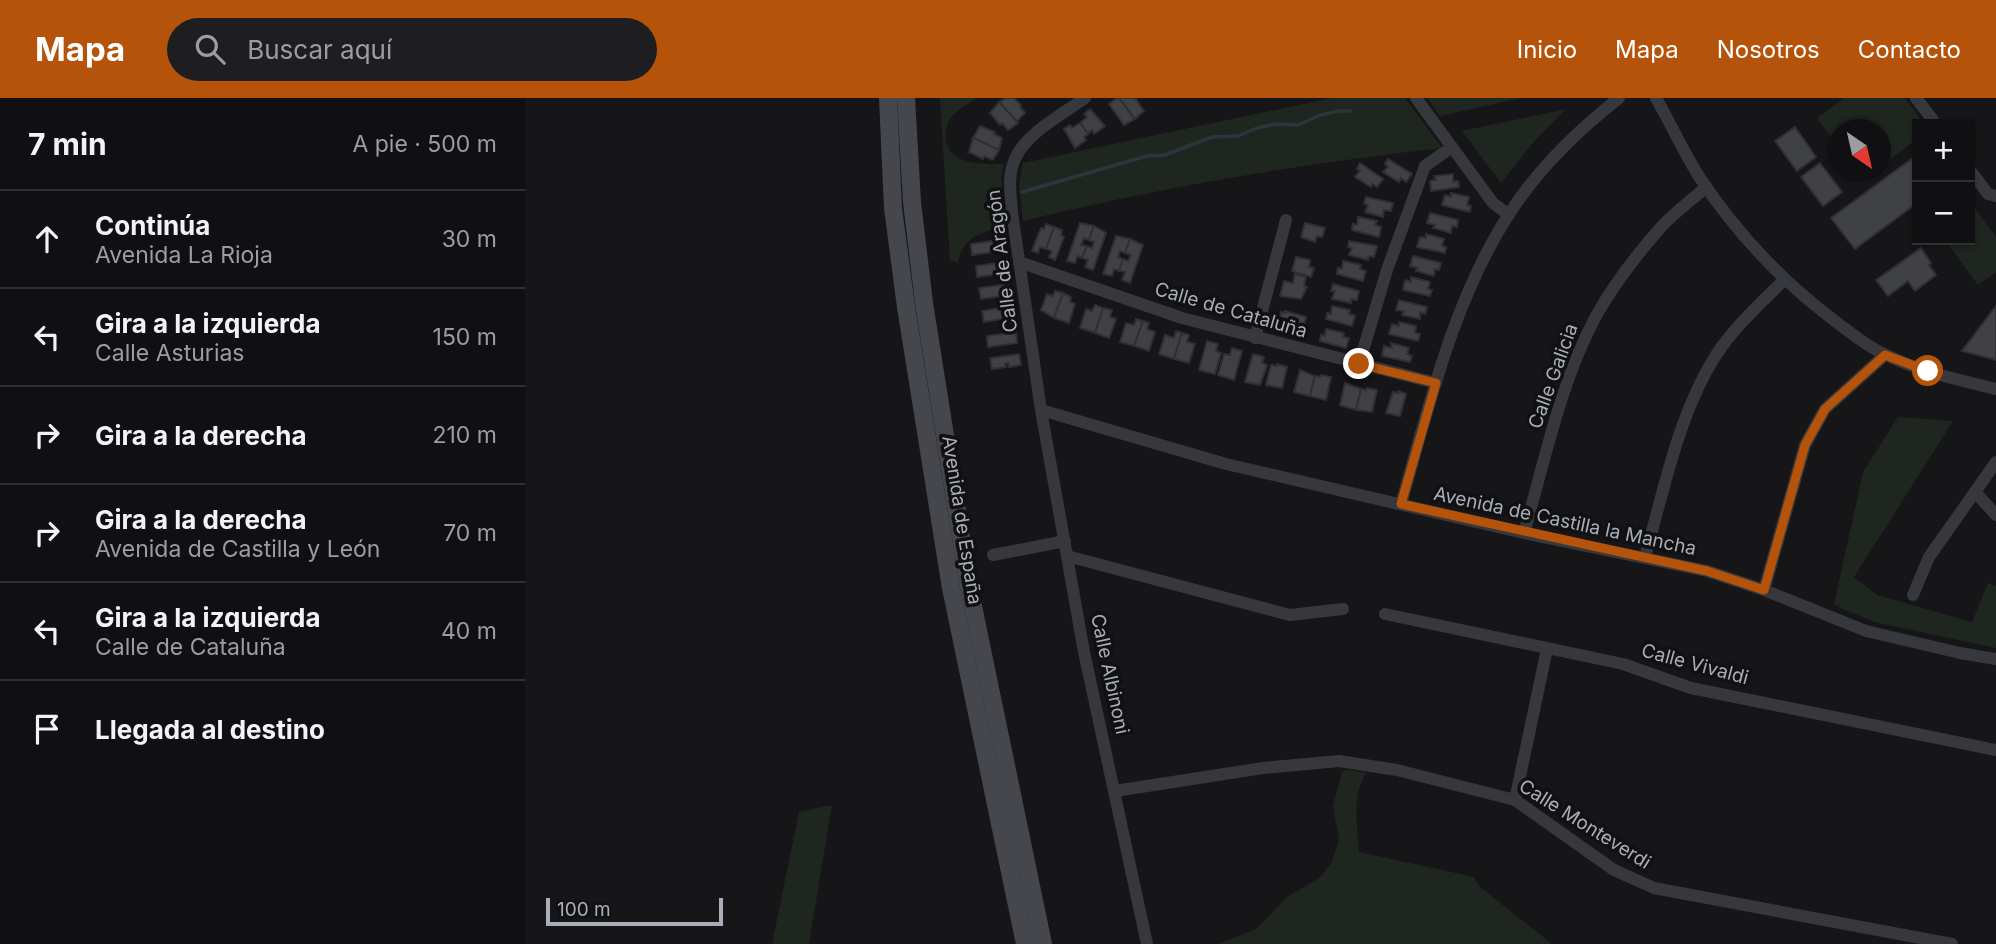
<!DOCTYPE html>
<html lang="es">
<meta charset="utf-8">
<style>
body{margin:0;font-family:Inter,sans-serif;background:#1e1e20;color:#f1f3f6}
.controls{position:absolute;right:21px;top:21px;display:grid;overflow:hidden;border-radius:0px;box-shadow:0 2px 5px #0004}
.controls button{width:63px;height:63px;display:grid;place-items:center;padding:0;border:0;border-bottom:2px solid #303032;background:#101012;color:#f1f3f6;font:35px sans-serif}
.compass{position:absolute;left:1303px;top:21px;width:63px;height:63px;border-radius:50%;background:#101012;box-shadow:0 2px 5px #0004;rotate:146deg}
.scale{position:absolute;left:21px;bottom:18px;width:177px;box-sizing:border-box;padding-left:7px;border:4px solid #a8adb8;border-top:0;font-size:19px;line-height:24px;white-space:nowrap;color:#a8adb8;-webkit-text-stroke:5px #111113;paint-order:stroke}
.stop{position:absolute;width:21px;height:21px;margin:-16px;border:5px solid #b45309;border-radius:50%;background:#fff}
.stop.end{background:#b45309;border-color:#fff;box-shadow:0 2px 7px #0008}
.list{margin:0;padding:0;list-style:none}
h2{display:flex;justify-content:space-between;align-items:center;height:91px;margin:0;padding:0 28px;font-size:30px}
h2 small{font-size:23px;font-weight:400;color:#9c9d9f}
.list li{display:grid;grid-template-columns:46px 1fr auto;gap:21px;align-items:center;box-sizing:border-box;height:98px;padding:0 28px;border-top:2px solid #303032}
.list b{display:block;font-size:26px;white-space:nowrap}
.list p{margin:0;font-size:23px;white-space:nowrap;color:#9c9d9f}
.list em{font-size:23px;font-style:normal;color:#9c9d9f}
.icon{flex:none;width:38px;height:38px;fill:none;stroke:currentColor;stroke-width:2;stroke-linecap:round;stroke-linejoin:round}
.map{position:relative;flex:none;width:1471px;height:846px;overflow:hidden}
header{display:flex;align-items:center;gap:42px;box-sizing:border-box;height:98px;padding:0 35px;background:#b45309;color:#fff}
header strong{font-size:33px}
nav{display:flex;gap:38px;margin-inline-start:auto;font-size:24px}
.search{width:490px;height:63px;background:#1e1e20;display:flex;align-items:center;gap:18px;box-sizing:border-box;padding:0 24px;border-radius:38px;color:#9c9d9f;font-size:26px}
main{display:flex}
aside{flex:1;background:#101012}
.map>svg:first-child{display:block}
.green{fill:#1e261f}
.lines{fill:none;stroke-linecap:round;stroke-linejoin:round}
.stream{stroke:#2c353c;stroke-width:3.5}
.building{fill:#404145;stroke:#303034;stroke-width:2}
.street{stroke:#37383d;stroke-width:12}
.secondary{stroke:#45474d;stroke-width:18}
.route{stroke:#b45309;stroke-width:9}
.labels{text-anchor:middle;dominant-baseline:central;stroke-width:7;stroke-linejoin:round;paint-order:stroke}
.street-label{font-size:19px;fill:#a8adb8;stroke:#111113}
</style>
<header>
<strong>Mapa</strong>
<div class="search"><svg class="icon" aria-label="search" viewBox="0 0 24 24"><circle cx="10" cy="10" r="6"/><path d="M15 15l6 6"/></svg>Buscar aquí</div>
<nav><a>Inicio</a><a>Mapa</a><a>Nosotros</a><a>Contacto</a></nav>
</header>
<main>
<aside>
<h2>7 min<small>A pie · 500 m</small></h2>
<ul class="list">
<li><svg class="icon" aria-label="ahead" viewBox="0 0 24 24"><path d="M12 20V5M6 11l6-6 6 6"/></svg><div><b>Continúa</b><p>Avenida La Rioja</p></div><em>30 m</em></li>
<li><svg class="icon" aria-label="left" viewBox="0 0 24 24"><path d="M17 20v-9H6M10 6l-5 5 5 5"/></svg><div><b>Gira a la izquierda</b><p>Calle Asturias</p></div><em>150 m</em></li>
<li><svg class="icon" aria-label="right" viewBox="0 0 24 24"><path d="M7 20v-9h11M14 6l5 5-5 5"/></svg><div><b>Gira a la derecha</b></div><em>210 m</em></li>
<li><svg class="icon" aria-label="right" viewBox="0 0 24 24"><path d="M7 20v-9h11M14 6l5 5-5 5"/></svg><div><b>Gira a la derecha</b><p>Avenida de Castilla y León</p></div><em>70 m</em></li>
<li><svg class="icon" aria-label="left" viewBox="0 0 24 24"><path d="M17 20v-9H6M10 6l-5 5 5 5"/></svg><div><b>Gira a la izquierda</b><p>Calle de Cataluña</p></div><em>40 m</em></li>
<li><svg class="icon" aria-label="arrive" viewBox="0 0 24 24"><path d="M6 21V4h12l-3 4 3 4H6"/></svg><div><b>Llegada al destino</b></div></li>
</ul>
</aside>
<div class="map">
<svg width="1471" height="846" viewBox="0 0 1471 846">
<rect width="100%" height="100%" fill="#161618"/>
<g class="green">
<path d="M415 0H451C443 6 430 13 425 21 421 27 420 36 421 43 426 68 459 66 479 66L476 80 481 128C458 134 438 138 433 164L425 163Z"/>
<path d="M807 0H880L917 50C775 66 636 89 498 123L494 87 498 65Z"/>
<path d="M902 0H997L915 18Z"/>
<path d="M1319 0H1380L1399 26H1392V41L1356 68V32H1314L1313 49 1292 20Z"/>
<path d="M1041 11 1007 46 976 85 937 33Z"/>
<path d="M1445 104 1471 139V174L1453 187 1420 142H1445Z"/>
<path d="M1373 319 1428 323 1329 479 1352 497 1447 524 1463 485 1471 488V550L1349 524 1309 507 1338 374Z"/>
<path d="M825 672 841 675C827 699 832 727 834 754L949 779 955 789 1027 846H693L731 831 762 799 794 780 806 766 814 742 808 708 817 673Z"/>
<path d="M307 707 284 846H247L274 714Z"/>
</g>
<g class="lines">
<path class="stream" d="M497 94 622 58 640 57 687 39 713 38 732 30 750 26 773 27 795 17 814 13H826"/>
</g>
<g class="building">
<path d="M481 0H489L496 7 495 9 500 15 492 23 493 25 474 4Z"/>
<path d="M592 0H594L610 21 599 27 584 6Z"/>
<path d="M594 0H610L619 13 610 21Z"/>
<path d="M474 4 493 25 485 31 483 32 477 25 475 27 465 15Z"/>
<path d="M565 11 580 28 569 36 567 32 563 36 555 25 562 19 559 16Z"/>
<path d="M555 25 563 36 559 39 561 42 550 50 539 31 545 27 547 30Z"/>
<path d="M455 28 470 34 469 36 477 40 474 52 448 40Z"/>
<path d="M1270 29 1291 59 1272 73 1250 43Z"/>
<path d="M448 40 474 52 469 60 467 62 459 58 458 61 444 54Z"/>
<path d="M1392 57V105L1330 151 1306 120Z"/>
<path d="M863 61 887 76 881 84 876 80 874 84 858 74 863 69 860 66Z"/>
<path d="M835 65 858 81 852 89 847 86 846 89 830 79 835 73 832 71Z"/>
<path d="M1295 65 1317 94 1298 108 1276 79Z"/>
<path d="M928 76V84L933 83 934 89 906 93 905 83 911 82 909 78Z"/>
<path d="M926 95 944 99 942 107 946 108 945 114 917 107 920 97 926 99Z"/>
<path d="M841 99 868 105 866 113 859 112 858 119 840 114 843 107 839 106Z"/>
<path d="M905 115 933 122 932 129 927 128 926 135 908 130 910 127 902 125Z"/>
<path d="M833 119 852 123 850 127 856 129 854 139 827 132 828 126 832 127Z"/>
<path d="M555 125 569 128 564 142 559 140 556 147 562 148 557 160 552 158 550 165 542 163Z"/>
<path d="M780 125 800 130 797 139 792 138 790 144 776 139Z"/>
<path d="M521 126 529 129 521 151 515 149 513 155 507 153 516 130 519 131Z"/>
<path d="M569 128 581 135 568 172 560 169 563 162 557 160 562 148 567 150 569 144 564 142Z"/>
<path d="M529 129 537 132 536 137 539 139 530 162 524 159 527 153 521 151Z"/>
<path d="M901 136 919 141 917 148 921 149 920 155 892 149 895 139 901 140Z"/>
<path d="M591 138 605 141 600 155 595 153 593 159 598 161 594 173 589 171 587 178 578 176Z"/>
<path d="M605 141 618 147 605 185 597 182 600 174 594 173 598 161 603 163 606 157 600 155Z"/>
<path d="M475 142 476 153 447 157 446 146Z"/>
<path d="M824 143 852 148 849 159 843 158V162L824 157 827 150 823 149Z"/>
<path d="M1396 150 1406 165 1404 167 1411 177 1390 193 1383 183 1363 198 1351 182Z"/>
<path d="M888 158 916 165 914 172 910 171 909 178 891 173 893 170 885 168Z"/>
<path d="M771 159 785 162 784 169 789 170 786 179 767 173Z"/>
<path d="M818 163 836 167 835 171 841 173 838 183 812 176 813 170 817 171Z"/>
<path d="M480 164 481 175 452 179 451 168Z"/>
<path d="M770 176 781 179 779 188 782 189 776 201 755 198 759 183 768 185Z"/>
<path d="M886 179 905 184 903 191 907 192 905 198 878 192 880 182 886 184Z"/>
<path d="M483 186 485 197 456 201 454 190Z"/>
<path d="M808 186 834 193 832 202 826 201V205L807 201 810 193H806Z"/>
<path d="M530 193 538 195 529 220 516 212 522 196 528 198Z"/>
<path d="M538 195 546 199 545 204 550 206 544 225 529 220Z"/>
<path d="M874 202 902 209 900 216 895 214V221L877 217 879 213 871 212Z"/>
<path d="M570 207 578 210 570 235 555 230 561 211 567 213Z"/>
<path d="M487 208 488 219 459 224 457 213Z"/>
<path d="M807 208 825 212 824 216 830 218 827 228 801 221 802 215 806 216Z"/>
<path d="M1471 208V262L1437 253Z"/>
<path d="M578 210 587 212 585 219 591 221 584 240 570 235Z"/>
<path d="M760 213 781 219 777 237 756 232 759 220 755 219 756 214 760 215Z"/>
<path d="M611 221 618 223 609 248 595 244 601 225 609 227Z"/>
<path d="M618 223 624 225 622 231 630 234 624 253 609 248Z"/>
<path d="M874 224 891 228 890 235 895 236 893 243 864 236 867 226 874 228Z"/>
<path d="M801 231 819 235 818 239 824 240 821 250 795 243 796 237 800 238Z"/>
<path d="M651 233 657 235 649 261 634 256 640 237 649 240Z"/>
<path d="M491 234 492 245 463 249 462 238Z"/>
<path d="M657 235 664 237 662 244 670 246 664 265 649 261Z"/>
<path d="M682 243 693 246 691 253 696 255 690 276 674 272Z"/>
<path d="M866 245 884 250 882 256 887 258 885 264 857 258 859 248 867 250Z"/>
<path d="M707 250 717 253 709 282 693 277 699 256 705 257Z"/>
<path d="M494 256 496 267 484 269 483 265 480 266 481 269 467 271 465 260Z"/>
<path d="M728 256 739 259 737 265 742 267 735 287 720 284Z"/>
<path d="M752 266 762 269 757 290 741 287 746 267 752 268Z"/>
<path d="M775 272 790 278 785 298 769 294Z"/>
<path d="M796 277 806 279 801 302 785 298 790 278 795 279Z"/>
<path d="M820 285 836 291 831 312 815 307Z"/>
<path d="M842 290 852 292 847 314 831 312 836 291 841 292Z"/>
<path d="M873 293 881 296 875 318 861 315 868 294 873 295Z"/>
</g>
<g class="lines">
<g class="street">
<path d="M560 0C538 16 500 36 490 61 482 77 486 98 487 115L516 312 559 554 622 846"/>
<path d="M891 0 968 105 984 117"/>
<path d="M1131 0C1146 26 1159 55 1175 80 1211 134 1258 184 1310 223 1326 235 1341 248 1359 256 1394 273 1433 282 1471 291"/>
<path d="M1391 0 1411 26"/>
<path d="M1445 72 1463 96 1471 98"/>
<path d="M494 164 657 220 911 285"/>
<path d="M730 240 761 122"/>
<path d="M834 266 862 172 900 68 920 54"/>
<path d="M516 312 701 366 999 435 1182 473 1239 492 1341 533 1435 555 1471 561"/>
<path d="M1450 394 1471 417"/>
<path d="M876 406C904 308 928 203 984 116 1013 71 1052 33 1094 0"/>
<path d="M999 435C1020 362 1035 285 1071 218 1089 186 1113 155 1137 128 1150 114 1167 102 1181 89"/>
<path d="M468 457 540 443"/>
<path d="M542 458 765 517 818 511"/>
<path d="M1120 459C1139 392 1153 317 1191 257 1210 228 1236 205 1260 181"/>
<path d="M1239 492 1280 347 1300 311 1360 257"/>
<path d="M1388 497 1404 459 1471 364"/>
<path d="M860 516 1098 566 1166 590 1471 652"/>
<path d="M590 693 738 670 814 663 872 672 990 702 1089 772 1129 790 1427 846"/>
<path d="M990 702 1022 551"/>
</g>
<g class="secondary">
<path d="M363 0 368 110 381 209 426 490 500 846"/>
<path d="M381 0 387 104 399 205 444 489 518 846"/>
</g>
</g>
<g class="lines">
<path class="route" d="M834 266 911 285 876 406 1182 473 1239 492 1280 347 1300 311 1360 257 1403 273"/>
</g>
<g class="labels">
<g class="street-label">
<text transform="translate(477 163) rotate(-97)">Calle de Aragón</text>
<text transform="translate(706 212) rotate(16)">Calle de Cataluña</text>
<text transform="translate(1028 278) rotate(-70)">Calle Galicia</text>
<text transform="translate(437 422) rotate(81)">Avenida de España</text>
<text transform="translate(1040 423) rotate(12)">Avenida de Castilla la Mancha</text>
<text transform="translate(1170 566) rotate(15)">Calle Vivaldi</text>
<text transform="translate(585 576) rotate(78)">Calle Albinoni</text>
<text transform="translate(1060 726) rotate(32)">Calle Monteverdi</text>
</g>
</g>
</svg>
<div class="controls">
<button>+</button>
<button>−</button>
</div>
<svg class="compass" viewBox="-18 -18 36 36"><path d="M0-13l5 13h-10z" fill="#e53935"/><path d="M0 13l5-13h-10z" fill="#9c9d9f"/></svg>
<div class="scale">100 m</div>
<div class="stop" style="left:1403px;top:273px"></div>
<div class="stop end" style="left:834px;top:266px"></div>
</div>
</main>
